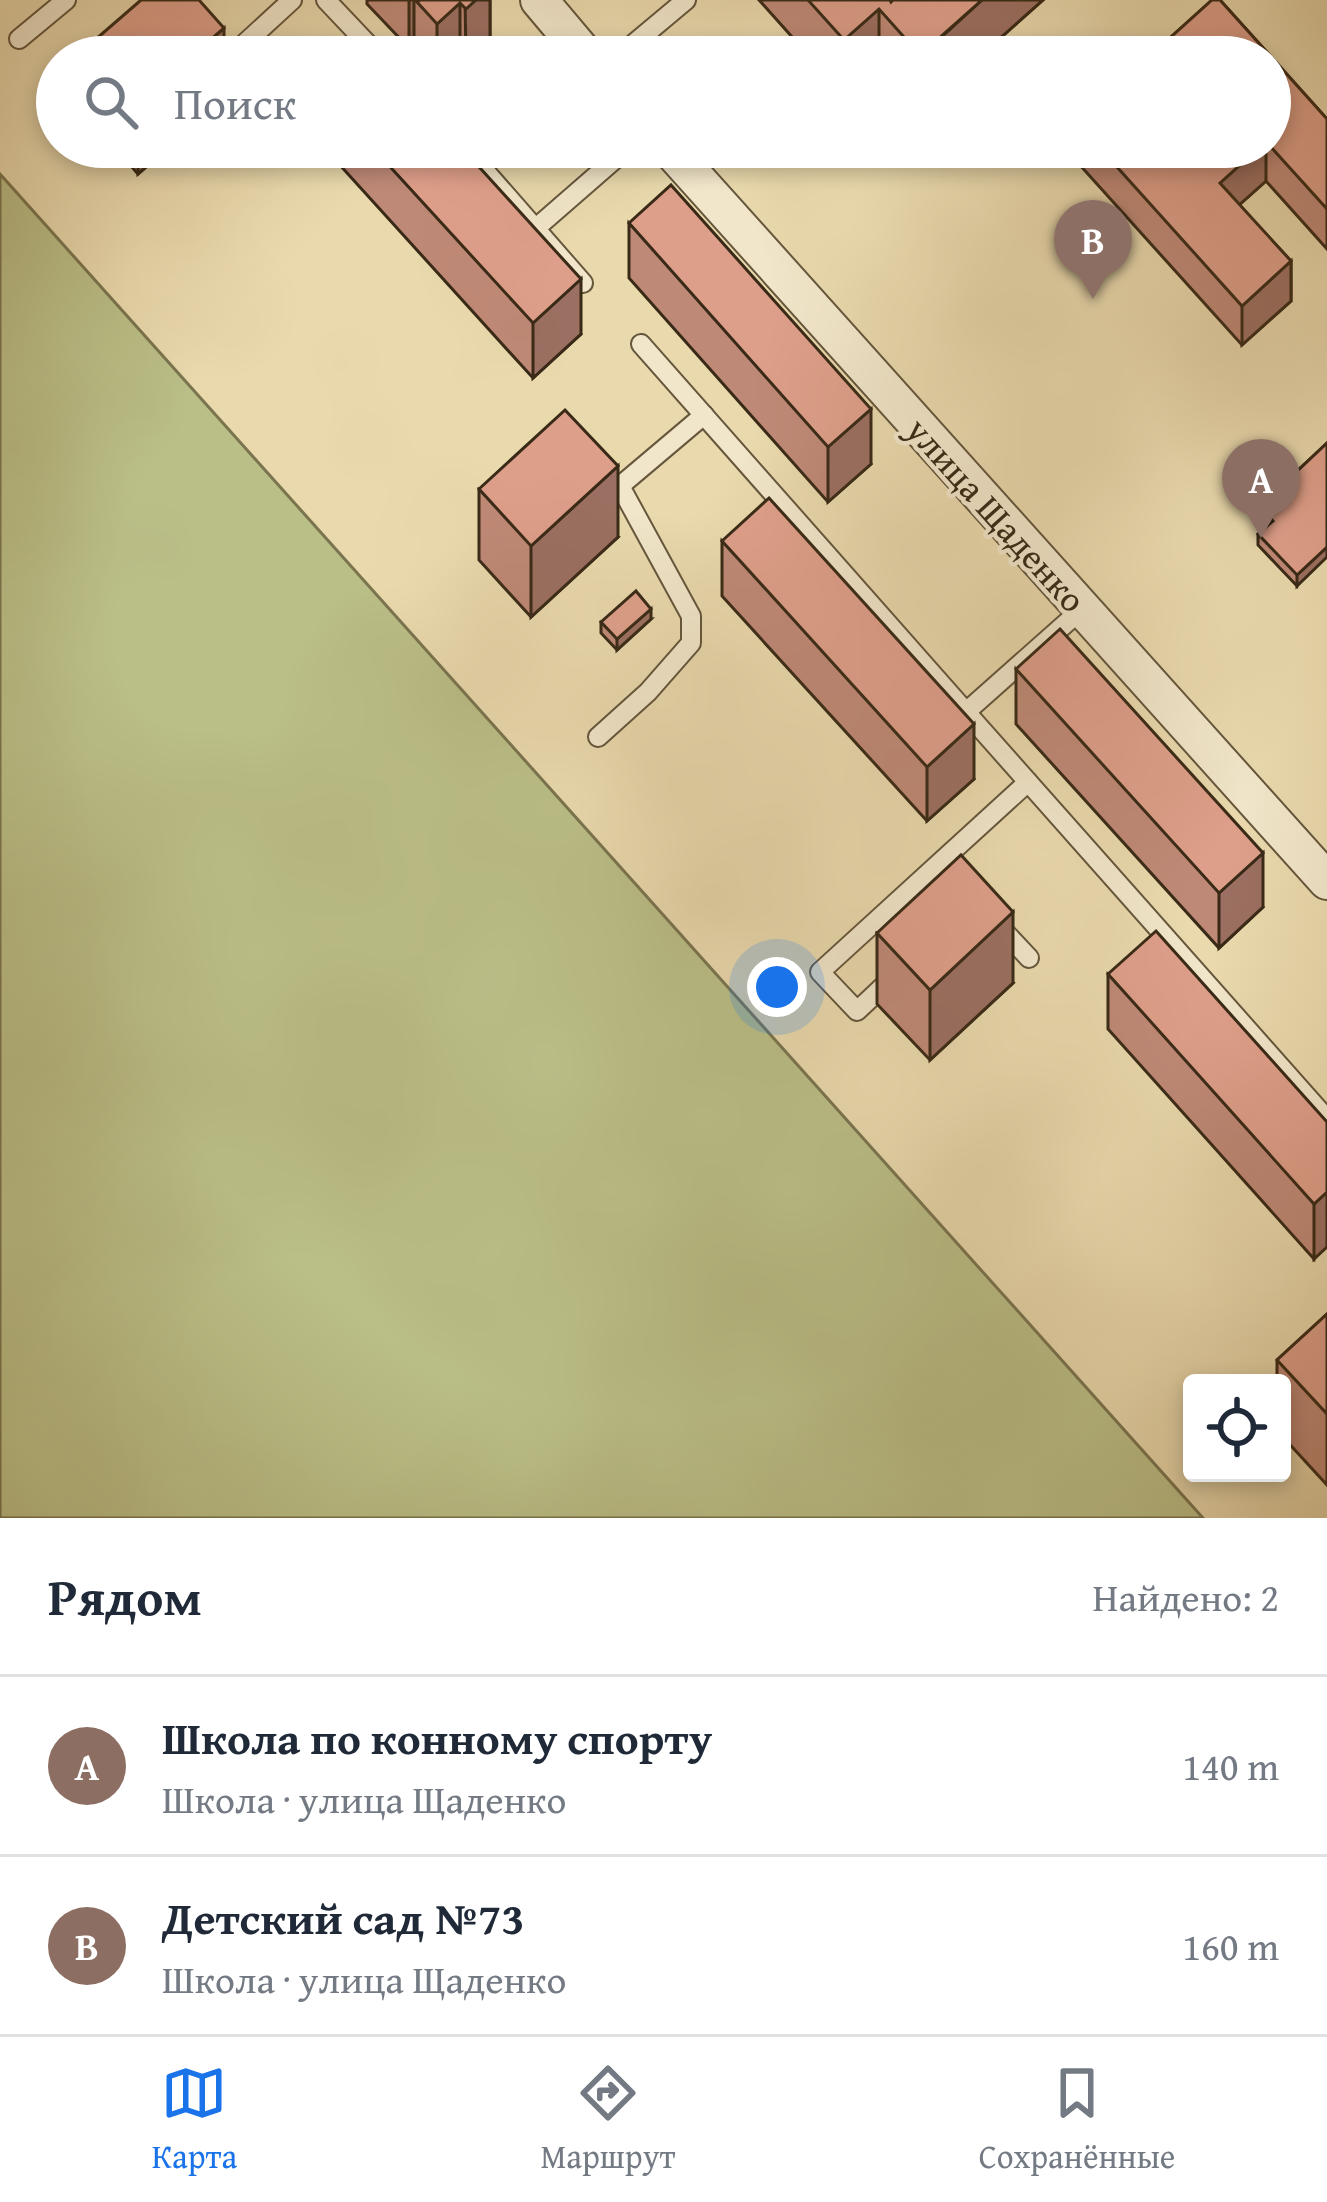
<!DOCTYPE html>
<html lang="ru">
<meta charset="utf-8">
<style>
body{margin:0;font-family:"Gentium Book Plus",serif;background:#f6f6f7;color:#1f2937}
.controls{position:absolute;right:36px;bottom:36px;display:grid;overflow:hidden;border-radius:12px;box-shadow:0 6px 18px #0003}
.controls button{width:108px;height:108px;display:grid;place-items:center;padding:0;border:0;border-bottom:3px solid #e0e1e3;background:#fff;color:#1f2937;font:60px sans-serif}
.you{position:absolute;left:777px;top:987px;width:42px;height:42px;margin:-30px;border:9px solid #fff;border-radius:50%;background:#1a73e8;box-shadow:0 0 0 18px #1a73e833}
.badge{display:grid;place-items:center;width:78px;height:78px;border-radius:50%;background:#1a73e8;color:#fff;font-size:39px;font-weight:700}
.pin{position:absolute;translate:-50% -99px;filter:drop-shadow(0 3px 6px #0008)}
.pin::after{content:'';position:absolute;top:63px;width:42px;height:36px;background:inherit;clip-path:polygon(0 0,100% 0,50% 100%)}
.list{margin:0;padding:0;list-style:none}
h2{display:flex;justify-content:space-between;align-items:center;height:156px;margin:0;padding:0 48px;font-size:51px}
h2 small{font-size:39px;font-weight:400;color:#747a83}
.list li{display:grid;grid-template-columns:78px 1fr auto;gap:36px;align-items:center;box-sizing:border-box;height:180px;padding:0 48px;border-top:3px solid #e0e1e3}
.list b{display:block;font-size:45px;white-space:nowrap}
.list p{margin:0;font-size:39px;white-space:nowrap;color:#747a83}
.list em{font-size:39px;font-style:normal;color:#747a83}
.icon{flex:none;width:66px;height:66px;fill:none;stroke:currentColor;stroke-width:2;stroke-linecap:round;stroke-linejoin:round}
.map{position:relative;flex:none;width:1327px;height:1518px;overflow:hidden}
.search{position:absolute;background:#fff;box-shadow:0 6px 18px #0003;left:36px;right:36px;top:36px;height:132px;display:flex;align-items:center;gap:30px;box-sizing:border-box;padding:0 42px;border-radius:66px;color:#747a83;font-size:45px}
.sheet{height:516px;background:#fff}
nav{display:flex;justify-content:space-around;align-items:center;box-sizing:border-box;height:168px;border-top:3px solid #e0e1e3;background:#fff;font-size:33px;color:#747a83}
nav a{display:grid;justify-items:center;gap:6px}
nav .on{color:#1a73e8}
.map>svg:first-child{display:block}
.green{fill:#babe87;stroke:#7a744f;stroke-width:3}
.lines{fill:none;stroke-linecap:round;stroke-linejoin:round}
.lane-casing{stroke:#65563c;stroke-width:22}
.street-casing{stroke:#65563c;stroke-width:40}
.lane{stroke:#f1e6ca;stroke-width:18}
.street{stroke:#f1e6ca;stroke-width:36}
.wall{fill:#bf8977;stroke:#392a17;stroke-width:3}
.shaded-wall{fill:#9b6f61;stroke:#392a17;stroke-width:3}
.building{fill:#de9f8a;stroke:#392a17;stroke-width:3}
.labels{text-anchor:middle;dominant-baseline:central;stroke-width:9;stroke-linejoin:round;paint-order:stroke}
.street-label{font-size:36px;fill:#392a17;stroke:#f1e6ca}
</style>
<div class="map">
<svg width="1327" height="1518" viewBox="0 0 1327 1518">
<rect width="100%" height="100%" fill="#e9d9ad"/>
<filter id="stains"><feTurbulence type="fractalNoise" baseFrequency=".00167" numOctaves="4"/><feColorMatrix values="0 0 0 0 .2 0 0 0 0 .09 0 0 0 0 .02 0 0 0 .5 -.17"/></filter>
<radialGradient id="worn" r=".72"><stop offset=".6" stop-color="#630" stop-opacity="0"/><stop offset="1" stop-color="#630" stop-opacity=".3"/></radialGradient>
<path class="green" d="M0 174 1160 1470 1203 1518H0Z"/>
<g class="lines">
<defs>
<g id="lane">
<path d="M326 0 380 57"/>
<path d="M19 39 66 0"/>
<path d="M230 57 292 0"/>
<path d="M554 57 572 42"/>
<path d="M618 57 686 0"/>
<path d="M464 147 583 283"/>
<path d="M536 228 629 147"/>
<path d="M641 344 966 712"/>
<path d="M611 480 620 486 704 415"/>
<path d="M1082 609 966 712 1327 1119"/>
<path d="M598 737 648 692 691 643V616L620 486"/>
<path d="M1000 927 1029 958"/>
<path d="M891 979 857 1011 820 972 1028 782"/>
</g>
<g id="street">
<path d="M539 0 587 57"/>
<path d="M668 147 1327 881"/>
</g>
</defs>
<use href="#lane" class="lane-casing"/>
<use href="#street" class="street-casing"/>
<use href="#lane" class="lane"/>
<use href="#street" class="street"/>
</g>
<g class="wall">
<path d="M367 0H490V41L473 57H417V47L414 43 409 48 367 4Z"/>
<path d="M759 0H890L891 2 893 0H1043L979 57H810Z"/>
<path d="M1212 0H1220L1327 119V249L1266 181 1239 205 1291 261V301L1242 345 1078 163V147H1187L1204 165 1224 147H1270V57H1171V37Z"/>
<path d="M115 147H169L138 174Z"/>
<path d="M328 147H461L581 334 533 378 328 152Z"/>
<path d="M629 223 871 464 828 502 629 278Z"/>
<path d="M1327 443 1297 586 1258 545V534L1268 526 1260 517V506Z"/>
<path d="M479 489 618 537 531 617 479 560Z"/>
<path d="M722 541 974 779 927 821 722 596Z"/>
<path d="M651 619 617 650 601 633V622Z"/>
<path d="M1016 669 1263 907 1219 948 1016 724Z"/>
<path d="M877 933 1013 983 930 1060 877 1004Z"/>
<path d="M1108 974 1327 1122 1314 1259 1108 1029Z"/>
<path d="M1327 1314V1485L1282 1436V1383H1277V1360Z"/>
</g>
<g class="shaded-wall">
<path d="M409 0H414V43L409 48Z"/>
<path d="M465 0H490V41L473 57H466Z"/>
<path d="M982 0H1043L979 57H920Z"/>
<path d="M460 3V57H437V24Z"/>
<path d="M879 9V57H844V40Z"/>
<path d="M224 28V57H191Z"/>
<path d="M138 147H169L138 174Z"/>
<path d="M1260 147H1266V181L1220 222V183Z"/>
<path d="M1291 261V301L1242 345V306Z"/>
<path d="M581 279V334L533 378V323Z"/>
<path d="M871 409V464L828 502V447Z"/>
<path d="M618 466V537L531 617V546Z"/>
<path d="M1327 547V557L1297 586V575Z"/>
<path d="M651 609V619L617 650V639Z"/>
<path d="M974 724V779L927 821V767Z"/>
<path d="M1263 853V907L1219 948V893Z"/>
<path d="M1013 912V983L930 1060V990Z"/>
<path d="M1327 1192V1247L1314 1259V1204Z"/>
</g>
<g class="building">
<path d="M141 0H199L224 28 191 57H98L88 46Z"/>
<path d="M420 0H476L466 9 460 3 437 24 417 2Z"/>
<path d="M808 0H890L891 2 893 0H982L920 55 879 9 844 40Z"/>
<path d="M1212 0H1220L1327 119V209L1270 146V57H1190L1171 37Z"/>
<path d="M372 147H461L581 279 533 323Z"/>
<path d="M1099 147H1187L1204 165 1224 147H1260L1220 183 1291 261 1242 306Z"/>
<path d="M671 185 871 409 828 447 629 223Z"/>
<path d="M565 410 618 466 531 546 479 489Z"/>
<path d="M1327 443V547L1297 575 1258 534 1273 521 1260 506Z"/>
<path d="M769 498 974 724 927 767 722 541Z"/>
<path d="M636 591 651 609 617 639 601 622Z"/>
<path d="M1060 629 1263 853 1219 893 1016 669Z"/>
<path d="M961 855 1013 912 930 990 877 933Z"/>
<path d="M1156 931 1327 1122V1192L1314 1204 1108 974Z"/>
<path d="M1327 1314V1414L1277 1360Z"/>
</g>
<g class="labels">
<g class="street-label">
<text transform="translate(997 514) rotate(48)">улица Щаденко</text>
</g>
</g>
<rect width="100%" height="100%" filter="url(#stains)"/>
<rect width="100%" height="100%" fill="url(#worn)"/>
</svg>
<div class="controls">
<button><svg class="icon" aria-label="locate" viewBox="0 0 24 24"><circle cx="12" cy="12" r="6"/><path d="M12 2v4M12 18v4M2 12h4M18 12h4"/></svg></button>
</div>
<div class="you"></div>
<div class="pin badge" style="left:1261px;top:538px;background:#8d6e63">A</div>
<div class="pin badge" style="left:1093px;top:299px;background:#8d6e63">B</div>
<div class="search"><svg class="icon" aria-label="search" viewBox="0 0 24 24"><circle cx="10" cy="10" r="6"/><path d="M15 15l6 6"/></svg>Поиск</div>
</div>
<section class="sheet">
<h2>Рядом<small>Найдено: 2</small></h2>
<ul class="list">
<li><span class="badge" style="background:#8d6e63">A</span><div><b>Школа по конному спорту</b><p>Школа · улица Щаденко</p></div><em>140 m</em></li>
<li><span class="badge" style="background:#8d6e63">B</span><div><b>Детский сад №73</b><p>Школа · улица Щаденко</p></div><em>160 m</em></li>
</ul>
</section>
<nav>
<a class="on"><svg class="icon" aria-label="map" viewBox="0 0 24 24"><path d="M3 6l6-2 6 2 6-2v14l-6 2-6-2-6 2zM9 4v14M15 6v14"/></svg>Карта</a>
<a><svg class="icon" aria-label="directions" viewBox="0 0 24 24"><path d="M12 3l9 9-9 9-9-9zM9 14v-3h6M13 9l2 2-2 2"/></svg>Маршрут</a>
<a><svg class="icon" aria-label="saved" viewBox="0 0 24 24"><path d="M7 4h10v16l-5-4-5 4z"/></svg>Сохранённые</a>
</nav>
